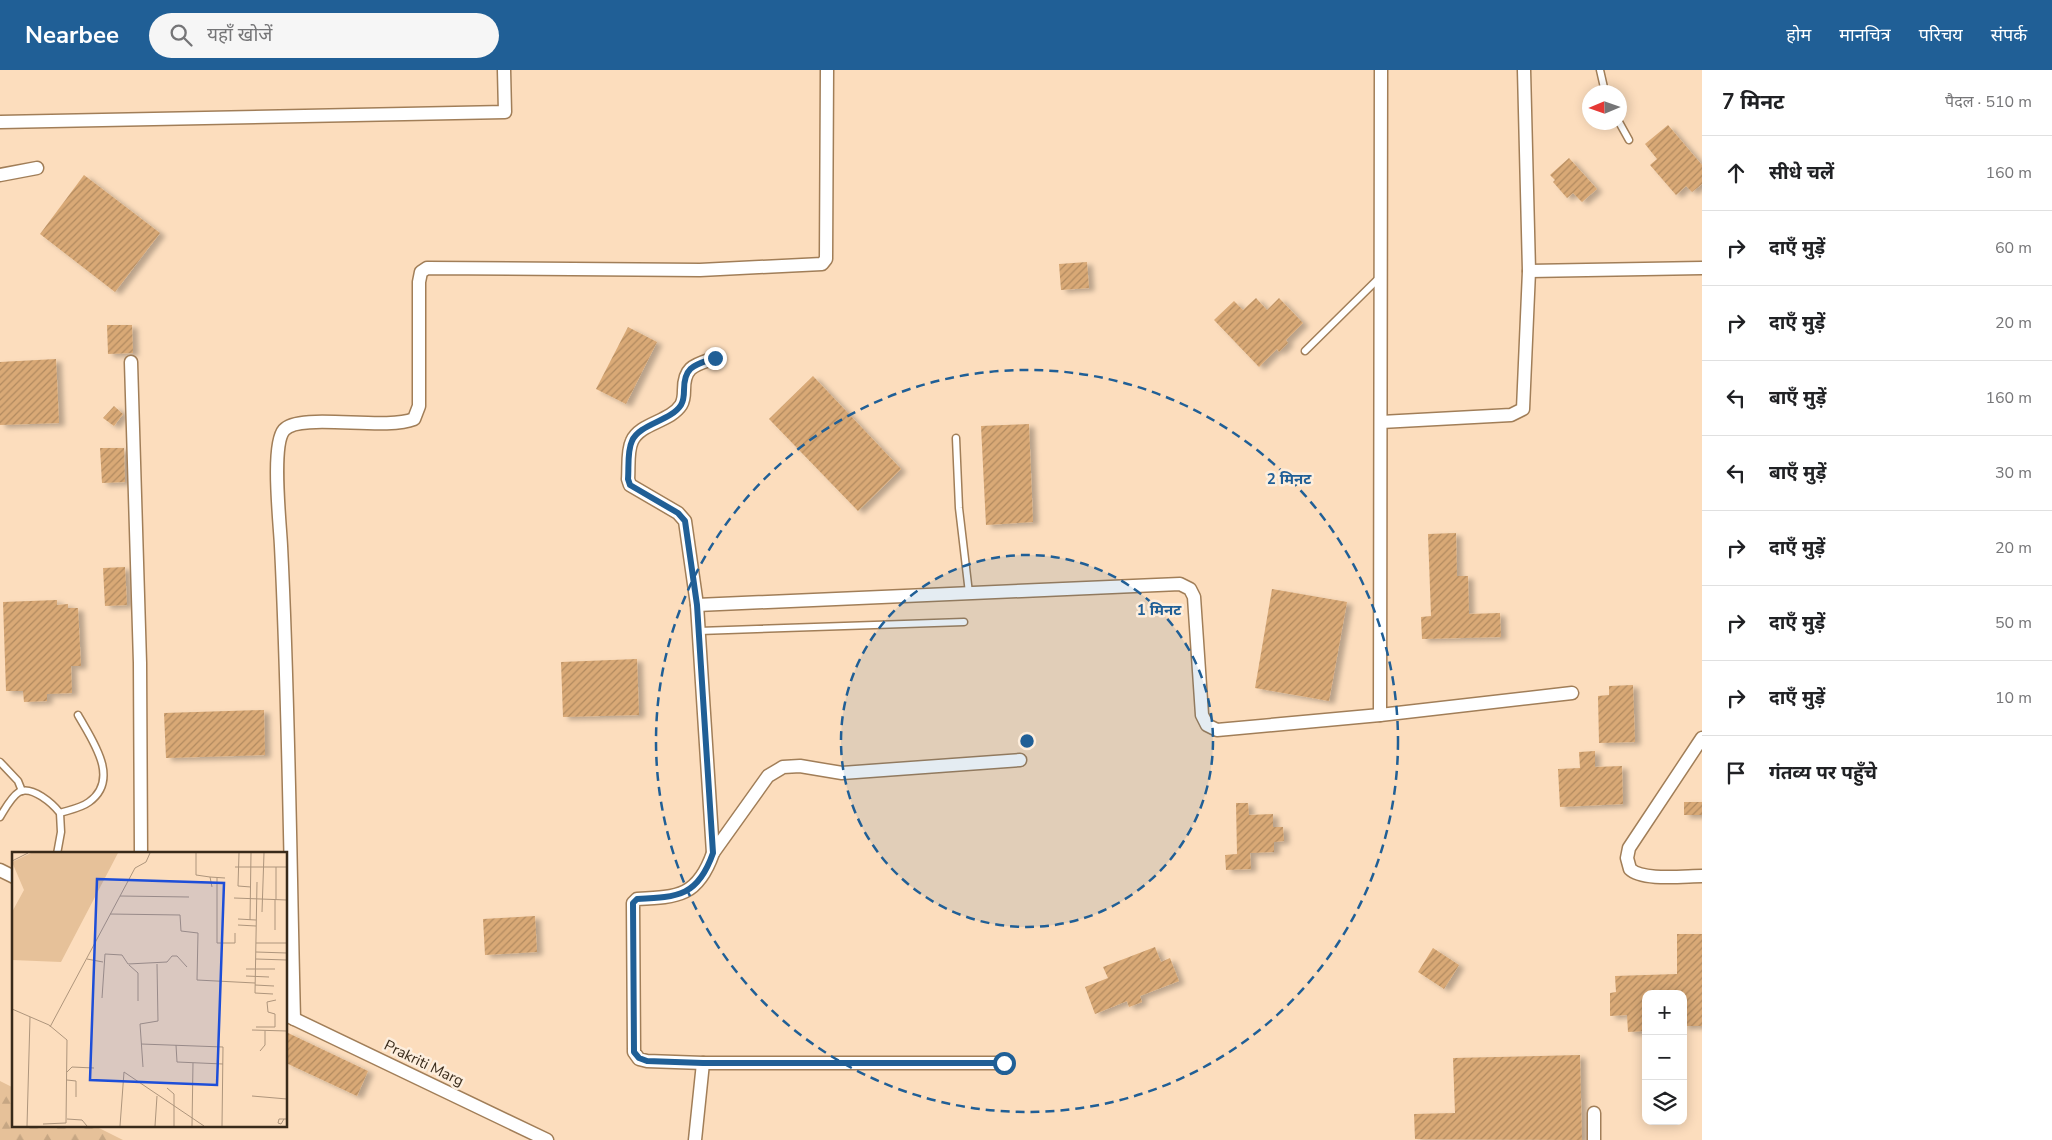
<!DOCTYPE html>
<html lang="hi">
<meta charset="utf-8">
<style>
body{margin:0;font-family:"Nunito Sans","Noto Sans Devanagari",sans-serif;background:#f6f6f6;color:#202124}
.controls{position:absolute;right:15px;bottom:15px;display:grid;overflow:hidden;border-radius:10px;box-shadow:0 2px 12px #0003}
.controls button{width:45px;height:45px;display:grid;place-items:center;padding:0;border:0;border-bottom:1px solid #e0e0e0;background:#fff;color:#202124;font:25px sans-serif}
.compass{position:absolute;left:1582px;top:15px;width:45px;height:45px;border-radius:50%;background:#fff;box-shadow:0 2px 12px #0003;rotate:268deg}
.stop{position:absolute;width:15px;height:15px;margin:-11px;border:4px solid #205f96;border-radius:50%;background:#fff}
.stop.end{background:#205f96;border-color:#fff;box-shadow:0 1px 5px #0008}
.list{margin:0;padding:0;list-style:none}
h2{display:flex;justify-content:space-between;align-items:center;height:65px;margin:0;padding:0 20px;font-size:21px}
h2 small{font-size:16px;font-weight:400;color:#757577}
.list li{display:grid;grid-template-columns:32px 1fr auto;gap:15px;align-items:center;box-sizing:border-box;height:75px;padding:0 20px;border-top:1px solid #e0e0e0}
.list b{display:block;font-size:19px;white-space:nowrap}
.list em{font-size:16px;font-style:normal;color:#757577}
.icon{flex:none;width:28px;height:28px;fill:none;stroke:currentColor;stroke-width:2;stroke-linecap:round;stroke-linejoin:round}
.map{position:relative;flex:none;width:1702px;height:1070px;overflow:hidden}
header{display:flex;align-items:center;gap:30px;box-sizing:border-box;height:70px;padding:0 25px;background:#205f96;color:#fff}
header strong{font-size:24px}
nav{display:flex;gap:28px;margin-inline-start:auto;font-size:18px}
.search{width:350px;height:45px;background:#f6f6f6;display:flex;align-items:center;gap:12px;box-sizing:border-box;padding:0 18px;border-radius:28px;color:#757577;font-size:19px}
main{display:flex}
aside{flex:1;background:#fff}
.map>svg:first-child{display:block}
.forest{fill:url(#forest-firs)}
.building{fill:url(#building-hatch);filter:url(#shadow)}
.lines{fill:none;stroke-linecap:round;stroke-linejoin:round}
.lane-casing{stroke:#a17e58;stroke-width:9}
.street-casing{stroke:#a17e58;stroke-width:15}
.lane{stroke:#fff;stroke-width:6}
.street{stroke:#fff;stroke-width:12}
.route{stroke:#205f96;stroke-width:6}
.ring{fill:none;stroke:#205f96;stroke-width:2.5;stroke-dasharray:9 6}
.labels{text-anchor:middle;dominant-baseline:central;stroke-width:5;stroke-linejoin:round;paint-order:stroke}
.street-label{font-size:15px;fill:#382a1a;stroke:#fdeedd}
.inset-road{fill:none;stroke:#ae957c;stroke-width:1}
.view{fill:#1d4ed8;fill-opacity:0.15;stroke:#1d4ed8;stroke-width:2.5}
.inset-edge{fill:none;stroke:#382a1a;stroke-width:2.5}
.centre{fill:#205f96;stroke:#fdeedd;stroke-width:2.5}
.ring-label{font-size:15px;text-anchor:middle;font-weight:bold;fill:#205f96;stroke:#fdeedd;stroke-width:5;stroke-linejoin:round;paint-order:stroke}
</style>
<header>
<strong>Nearbee</strong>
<div class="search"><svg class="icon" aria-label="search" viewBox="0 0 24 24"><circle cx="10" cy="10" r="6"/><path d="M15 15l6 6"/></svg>यहाँ खोजें</div>
<nav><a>होम</a><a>मानचित्र</a><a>परिचय</a><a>संपर्क</a></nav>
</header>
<main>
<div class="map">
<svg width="1702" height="1070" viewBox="0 0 1702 1070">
<defs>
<pattern id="forest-firs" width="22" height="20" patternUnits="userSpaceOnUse" patternTransform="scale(1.25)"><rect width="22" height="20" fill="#e6c199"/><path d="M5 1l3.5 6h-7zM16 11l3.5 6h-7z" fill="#c6a683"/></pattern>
<pattern id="building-hatch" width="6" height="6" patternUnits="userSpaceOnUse" patternTransform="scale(1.25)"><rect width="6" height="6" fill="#d9a976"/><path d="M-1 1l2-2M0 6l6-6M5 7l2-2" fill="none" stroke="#b18a60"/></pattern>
<filter id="shadow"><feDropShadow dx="5.5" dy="3" stdDeviation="2.5" flood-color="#0004"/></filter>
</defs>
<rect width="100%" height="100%" fill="#fcddbd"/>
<path class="forest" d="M0 1011 14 1018V1056H95L123 1070H0Z"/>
<g class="building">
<path d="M1668 55 1702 95V114L1692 122 1686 116 1676 125 1650 95 1657 89 1645 74Z"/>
<path d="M1569 88 1597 119 1582 132 1573 123 1567 128 1553 112 1555 110 1550 105Z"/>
<path d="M84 105 160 163 115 222 40 164Z"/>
<path d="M1087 192 1089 218 1061 220 1059 194Z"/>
<path d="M1256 228 1267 240 1279 228 1303 253 1286 270 1288 273 1279 282 1277 279 1259 297 1214 250 1234 231 1243 240Z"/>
<path d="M107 255H132L133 283 108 284Z"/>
<path d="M628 257 657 272 626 334 596 319Z"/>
<path d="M56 289 59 353 0 355V292Z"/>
<path d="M813 306 901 399 858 441 769 349Z"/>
<path d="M114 336 123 344 114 356 103 348Z"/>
<path d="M1029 354 1033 452 986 455 981 356Z"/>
<path d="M100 378H124L125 412 102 413Z"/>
<path d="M1456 463 1457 506H1468L1469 544 1500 543 1501 567 1422 569 1421 547 1431 546 1428 464Z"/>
<path d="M125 497 127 535 105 536 103 498Z"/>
<path d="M1272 519 1347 532 1329 631 1255 618Z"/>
<path d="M57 530V535L68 534V538H78L81 596H71L72 623 47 624V631L24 632 23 621H6L3 532Z"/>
<path d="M637 589 639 645 563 647 561 592Z"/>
<path d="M1633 615 1635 672 1599 673 1598 626 1609 625V616Z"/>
<path d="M264 640 265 685 166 688 164 643Z"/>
<path d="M1595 681V697L1622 696 1623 734 1560 737 1558 699 1580 698 1579 682Z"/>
<rect x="1684" y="732" width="18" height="13"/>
<path d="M1236 733H1248L1249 745 1273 744V757H1283L1284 771 1274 772V782L1250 783 1251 799 1226 800 1225 785 1237 784Z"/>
<path d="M535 846 537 882 485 885 483 849Z"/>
<path d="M1677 864H1702V956H1683V924H1646V961L1628 962 1627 945 1610 946V923L1616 922 1615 906 1677 904Z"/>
<path d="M1155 877 1161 892 1170 888 1179 911 1140 926 1142 932 1129 937 1127 931 1095 944 1085 917 1108 908 1103 897Z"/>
<path d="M1433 878 1459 895 1444 919 1418 902Z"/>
<path d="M286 962 368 1001 357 1026 286 993Z"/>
<path d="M1580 985 1582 1070 1415 1069 1414 1044 1455 1043 1453 988Z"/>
</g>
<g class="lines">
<defs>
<g id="lane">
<path d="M1600 0 1605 22"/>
<path d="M1619 52 1629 70"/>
<path d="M1305 281 1380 207"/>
<path d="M956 368 959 438 969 523"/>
<path d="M699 561 964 552"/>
<path d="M0 692 18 711 22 721"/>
<path d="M60 743C69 740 81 738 89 732 121 709 92 670 78 645"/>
<path d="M0 747C5 739 11 727 19 722 32 715 53 734 60 743L61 762 57 784"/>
</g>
<g id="street">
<path d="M0 52 505 42 504 0"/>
<path d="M0 105 37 98"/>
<path d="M1529 201 1702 198"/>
<path d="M715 288C695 295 684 296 684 320 684 325 684 330 681 335 670 352 640 353 632 371 627 381 629 398 628 409L630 415 678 443 685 451 697 535 713 783C698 826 679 827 637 829L633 833 634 982 639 989 647 991 703 993H1004"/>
<path d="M131 292 140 593 141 784"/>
<path d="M1381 352 1511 345 1523 339 1529 201 1524 0"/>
<path d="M697 535 1180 514 1190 519 1194 527 1202 645 1207 655 1217 660 1380 645 1572 623"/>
<path d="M1380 645 1381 0"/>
<path d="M1702 668 1629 778 1627 788 1630 799C1642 811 1684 806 1702 806"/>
<path d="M713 783 768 706 783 697 800 696 842 703 1020 690"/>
<path d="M0 800 14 807"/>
<path d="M286 945 547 1070"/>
<path d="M294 949C290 791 289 633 281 476 280 453 271 375 284 360 299 342 385 361 414 349L419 336V212L421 202 427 198 700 200 822 194 826 189 827 0"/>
<path d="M1594 1043V1070"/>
<path d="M695 1070 703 993"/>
</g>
</defs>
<use href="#lane" class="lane-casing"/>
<use href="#street" class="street-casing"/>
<use href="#lane" class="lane"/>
<use href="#street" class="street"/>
</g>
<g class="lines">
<path class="route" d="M715 288C695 295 684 296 684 320 684 325 684 330 681 335 671 351 639 354 632 371 627 381 629 398 628 409L630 415 678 443 685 451 697 535 713 783C698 826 679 827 637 829L633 833 634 982 639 988 647 991 703 993H1004"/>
</g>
<circle cx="1027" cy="671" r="186" fill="#205f96" fill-opacity=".12"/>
<g class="ring">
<circle cx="1027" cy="671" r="186"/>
<circle cx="1027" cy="671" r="371"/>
</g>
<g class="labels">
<g class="street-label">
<text transform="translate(424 993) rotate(26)">Prakriti Marg</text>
</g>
</g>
<g transform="translate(12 782)">
<rect width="275" height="275" fill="#fcddbd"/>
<path d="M19 1H106L49 110 0 108V60L12 38 0 10Z" fill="#e6c199"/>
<path class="inset-road" d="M184 1V23L198 25 200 35M227 1 226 34 239 35M0 9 16 1M223 15H275M264 15V47M198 25 213 26M205 26V91H223V81M245 30 243 141 261 142M108 44 177 45M222 46 275 48M263 47V78M250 60 252 1M98 62 168 63 169 79 186 81 185 128 243 131M226 67 244 68M238 68 239 1M226 73 244 74M244 91H275M244 100 275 101M75 107 91 110M244 107 275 108M117 113 126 121V149M234 117H263M234 124 257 125M243 133 262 134M90 146 93 102 110 103 116 112 155 110 160 104H165L175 115M0 157 37 173 55 188 54 271 31 272M38 175 123 16 134 10 138 1M244 175H263V162L256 160 255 150 264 148M240 178 275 179M129 192 211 195 210 274M164 193 165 210 211 212M248 199 253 193V179M131 215 128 172 146 169 145 112M55 220 60 215 82 216M55 228 64 229V245M155 236 162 242V274M240 244 275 247M55 267 70 268 75 274M272 267 269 272 266 271 267 267H275M15 274 18 165M108 274 112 220 192 274M143 274 145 244M180 274 181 211"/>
<path class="view" d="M85 27 212 31 205 233 78 228Z"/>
<rect width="275" height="275" class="inset-edge"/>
</g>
<circle cx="1027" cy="671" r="8" class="centre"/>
<g class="ring-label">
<text x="1289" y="414">2 मिनट</text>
<text x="1159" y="545">1 मिनट</text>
</g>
</svg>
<div class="controls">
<button>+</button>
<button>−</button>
<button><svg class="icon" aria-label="layers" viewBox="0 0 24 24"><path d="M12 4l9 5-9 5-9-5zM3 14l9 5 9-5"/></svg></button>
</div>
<svg class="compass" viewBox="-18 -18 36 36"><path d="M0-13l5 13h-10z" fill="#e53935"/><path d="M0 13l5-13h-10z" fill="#757577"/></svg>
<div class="stop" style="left:1004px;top:993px"></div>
<div class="stop end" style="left:715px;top:288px"></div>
</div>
<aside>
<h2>7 मिनट<small>पैदल · 510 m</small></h2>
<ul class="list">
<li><svg class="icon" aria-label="ahead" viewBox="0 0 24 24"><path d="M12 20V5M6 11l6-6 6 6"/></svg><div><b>सीधे चलें</b></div><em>160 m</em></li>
<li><svg class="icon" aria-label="right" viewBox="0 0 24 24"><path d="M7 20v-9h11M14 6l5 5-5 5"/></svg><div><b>दाएँ मुड़ें</b></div><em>60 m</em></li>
<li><svg class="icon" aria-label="right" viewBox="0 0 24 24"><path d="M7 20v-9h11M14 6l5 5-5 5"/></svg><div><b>दाएँ मुड़ें</b></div><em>20 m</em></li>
<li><svg class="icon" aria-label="left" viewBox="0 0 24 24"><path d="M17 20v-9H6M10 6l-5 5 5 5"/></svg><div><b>बाएँ मुड़ें</b></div><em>160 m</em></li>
<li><svg class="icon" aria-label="left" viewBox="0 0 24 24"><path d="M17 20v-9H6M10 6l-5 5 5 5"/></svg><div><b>बाएँ मुड़ें</b></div><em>30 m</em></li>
<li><svg class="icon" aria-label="right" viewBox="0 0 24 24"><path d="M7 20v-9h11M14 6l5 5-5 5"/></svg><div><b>दाएँ मुड़ें</b></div><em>20 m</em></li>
<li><svg class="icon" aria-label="right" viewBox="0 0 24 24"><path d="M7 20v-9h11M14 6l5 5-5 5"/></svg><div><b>दाएँ मुड़ें</b></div><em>50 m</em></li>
<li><svg class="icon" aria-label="right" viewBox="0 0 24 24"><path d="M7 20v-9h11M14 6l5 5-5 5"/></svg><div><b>दाएँ मुड़ें</b></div><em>10 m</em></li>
<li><svg class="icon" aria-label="arrive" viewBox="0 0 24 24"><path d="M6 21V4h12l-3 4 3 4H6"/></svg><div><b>गंतव्य पर पहुँचे</b></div></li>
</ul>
</aside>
</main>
